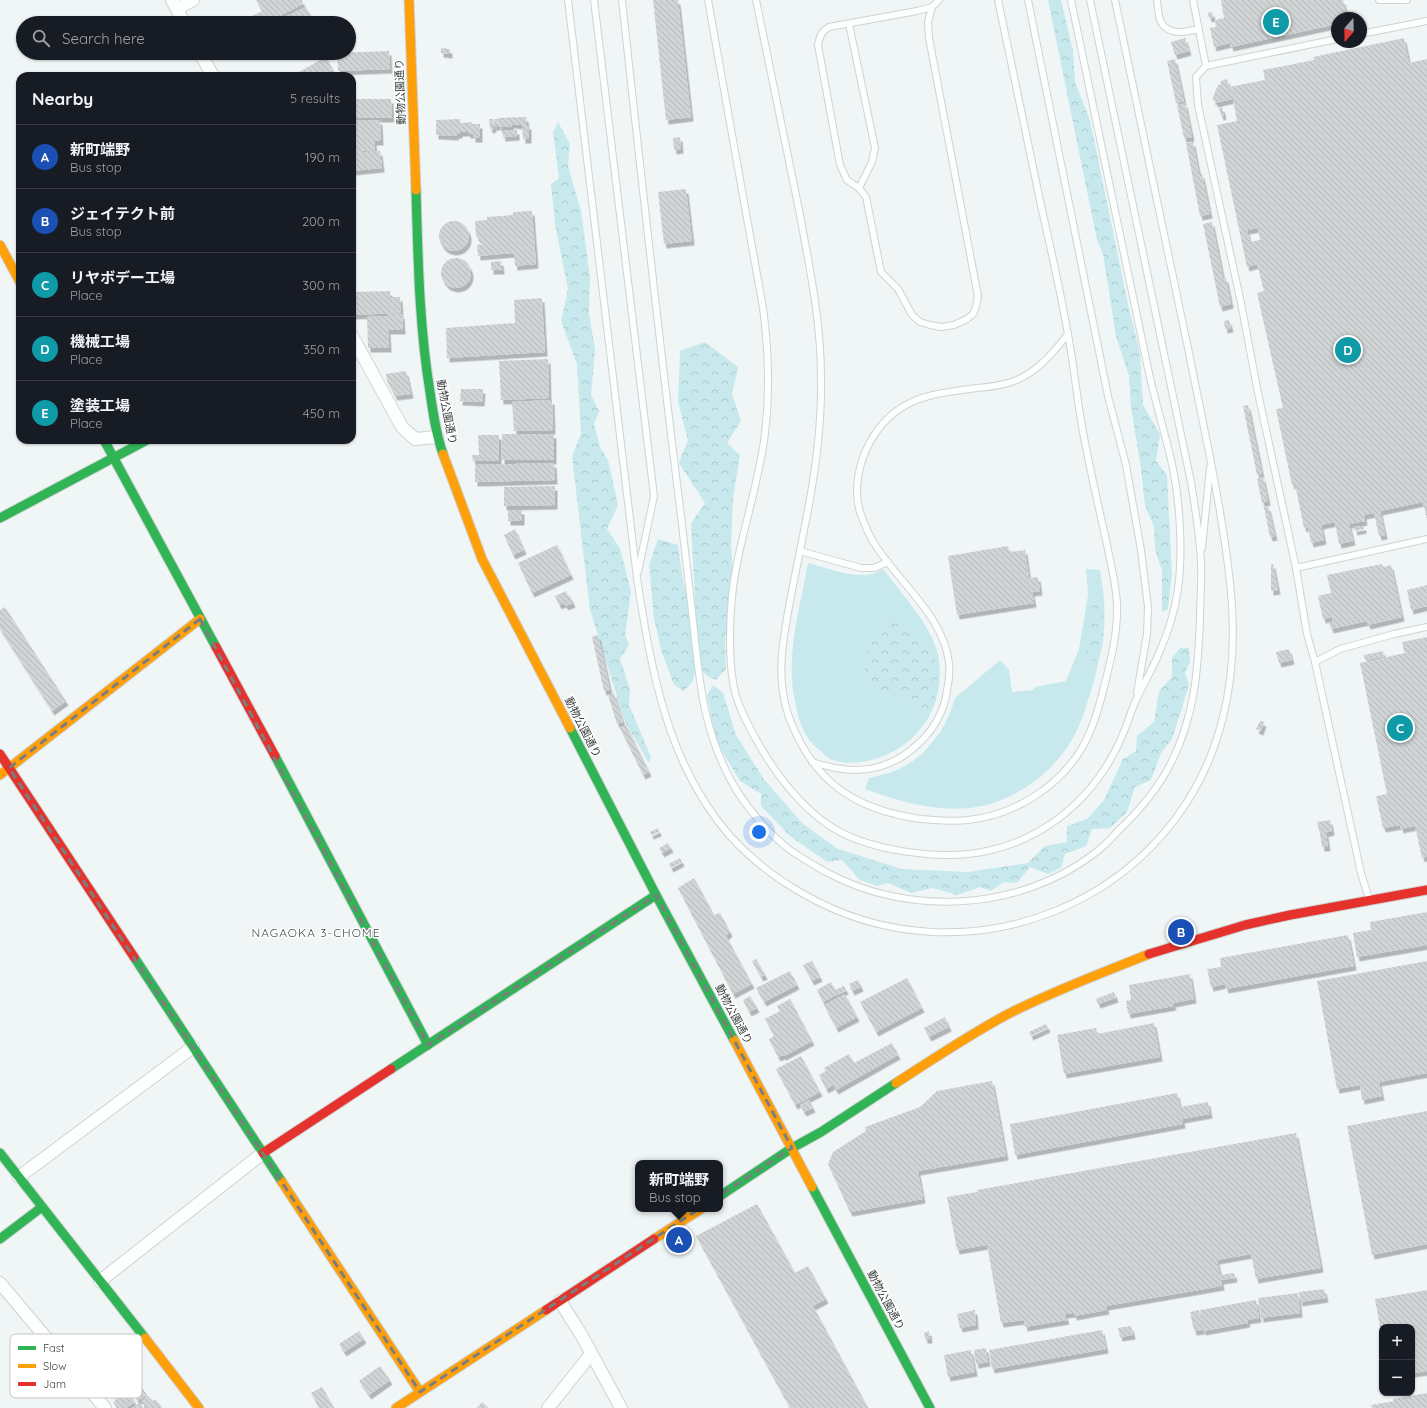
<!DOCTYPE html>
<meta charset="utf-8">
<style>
body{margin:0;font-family:Quicksand,"Noto Sans JP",sans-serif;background:#20242c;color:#f1f3f6}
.controls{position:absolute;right:12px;bottom:12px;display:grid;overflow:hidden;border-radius:8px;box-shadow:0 1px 3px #0004}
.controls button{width:36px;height:36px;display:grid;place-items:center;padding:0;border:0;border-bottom:1px solid #363941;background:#171b24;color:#f1f3f6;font:20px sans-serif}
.compass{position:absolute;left:1331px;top:12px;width:36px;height:36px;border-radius:50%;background:#171b24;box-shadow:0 1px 3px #0004;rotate:200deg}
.you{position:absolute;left:759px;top:832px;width:14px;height:14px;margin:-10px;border:3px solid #fff;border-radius:50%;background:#1a73e8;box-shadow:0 0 0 6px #1a73e833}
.badge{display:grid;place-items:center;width:26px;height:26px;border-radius:50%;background:#7a7e7e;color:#fff;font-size:13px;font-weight:700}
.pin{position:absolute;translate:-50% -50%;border:2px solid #fff;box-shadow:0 1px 4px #0006}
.popup{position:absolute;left:635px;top:1160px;width:88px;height:52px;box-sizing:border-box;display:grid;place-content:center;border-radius:8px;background:#171b24;filter:drop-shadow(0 1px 3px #0005);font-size:13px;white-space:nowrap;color:#9ea1a6}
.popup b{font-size:15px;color:#f1f3f6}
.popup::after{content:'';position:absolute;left:50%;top:100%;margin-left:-8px;border:8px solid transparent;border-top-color:#171b24}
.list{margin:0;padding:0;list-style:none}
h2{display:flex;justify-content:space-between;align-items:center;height:52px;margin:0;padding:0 16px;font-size:17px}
h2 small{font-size:13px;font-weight:400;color:#9ea1a6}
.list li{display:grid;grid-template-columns:26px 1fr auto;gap:12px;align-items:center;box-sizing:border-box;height:64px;padding:0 16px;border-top:1px solid #363941}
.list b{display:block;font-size:15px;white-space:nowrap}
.list p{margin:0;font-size:13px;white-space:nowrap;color:#9ea1a6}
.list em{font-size:13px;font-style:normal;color:#9ea1a6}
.icon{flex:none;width:22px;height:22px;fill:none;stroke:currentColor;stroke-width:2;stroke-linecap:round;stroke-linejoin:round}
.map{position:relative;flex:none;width:1427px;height:1408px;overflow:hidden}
.search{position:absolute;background:#171b24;box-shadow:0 1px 3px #0004;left:16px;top:16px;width:340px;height:44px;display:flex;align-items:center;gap:10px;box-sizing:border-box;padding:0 14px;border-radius:22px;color:#9ea1a6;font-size:15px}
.panel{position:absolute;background:#171b24;box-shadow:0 1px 3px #0004;left:16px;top:72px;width:340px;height:372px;border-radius:12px}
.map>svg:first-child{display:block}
.green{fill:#c7e9ed}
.forest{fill:url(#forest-crowns)}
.building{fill:url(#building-back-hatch);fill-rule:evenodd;filter:url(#shadow)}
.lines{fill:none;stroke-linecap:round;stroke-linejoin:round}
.lane-casing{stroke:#ced3d3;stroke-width:8}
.street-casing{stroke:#ced3d3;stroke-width:14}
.fast-casing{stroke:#ced3d3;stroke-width:11}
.slow-casing{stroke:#ced3d3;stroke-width:11}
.jam-casing{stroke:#ced3d3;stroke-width:11}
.lane{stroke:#fdfefe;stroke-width:6}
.street{stroke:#fdfefe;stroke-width:12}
.fast{stroke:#30b455;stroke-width:9}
.slow{stroke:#ff9f0a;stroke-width:9}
.jam{stroke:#e5322d;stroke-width:9}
.marked{fill:none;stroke:#7a7e7e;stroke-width:3;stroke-dasharray:8 5;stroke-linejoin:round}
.labels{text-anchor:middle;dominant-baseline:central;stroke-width:3;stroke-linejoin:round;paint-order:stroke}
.street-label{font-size:11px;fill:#3a3e3e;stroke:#fff}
.neighbourhood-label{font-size:12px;letter-spacing:1px;fill:#444d4e;stroke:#fff}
.key{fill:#fff;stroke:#c4c5c5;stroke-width:1}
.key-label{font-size:11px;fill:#3a3e3e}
</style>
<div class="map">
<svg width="1427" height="1408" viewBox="0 0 1427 1408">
<defs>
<pattern id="forest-crowns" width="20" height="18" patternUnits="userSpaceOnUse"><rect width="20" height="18" fill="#c7e9ed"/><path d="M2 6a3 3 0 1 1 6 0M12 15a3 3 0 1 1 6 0" fill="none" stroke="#acc9cc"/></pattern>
<pattern id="building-back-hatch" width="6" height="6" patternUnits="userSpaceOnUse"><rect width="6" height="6" fill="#d0d4d4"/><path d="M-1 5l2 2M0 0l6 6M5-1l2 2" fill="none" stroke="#b3b7b7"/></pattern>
<filter id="shadow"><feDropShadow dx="2.5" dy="4.5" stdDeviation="0" flood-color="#0004"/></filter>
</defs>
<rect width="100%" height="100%" fill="#f0f6f6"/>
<g class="green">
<path d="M808 563C831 569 862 583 883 569 901 593 932 626 938 655 947 703 921 745 875 759 861 763 844 765 830 759 827 757 824 754 821 751 817 748 813 745 810 741 802 731 797 714 795 701 785 656 800 608 808 563Z"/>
<path d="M1086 569 1100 570C1103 589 1106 608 1104 627 1103 645 1098 664 1094 681 1088 700 1083 720 1073 738 1054 772 1016 800 977 807 939 813 900 802 865 789L869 778 889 773 901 768 913 761 925 751 941 731 950 713 955 698 1000 660 1009 670 1012 692 1033 690 1035 687 1066 681 1079 649 1088 595Z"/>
</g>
<g class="forest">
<path d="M1048 0H1061L1073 51 1075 82 1090 120 1128 304 1140 353 1143 405 1160 434 1156 461 1167 475 1172 574 1168 609 1162 612V571L1155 549 1154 527 1145 505 1141 469 1131 407 1129 376 1116 336 1103 254 1097 240Z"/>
<path d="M558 122 570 144 568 166 581 211 590 277 589 313 595 350 591 395 599 411 594 424 600 447 608 460 618 505 607 529 620 548 631 592 625 635 629 645 620 659 630 689 629 705 651 757 649 763 625 722 590 610 572 456 581 434 577 364 561 321 568 289 555 224 551 184 559 178 553 132Z"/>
<path d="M705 342 738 367 732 394 741 421 727 443 740 455 733 498 731 545 735 598 725 638 726 669 716 680 707 676 700 668 696 669 692 682 684 691 674 685 661 650 654 618 649 565 658 539 678 545 683 581 696 619 691 523 705 503 679 463 688 440 678 402 680 351Z"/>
<path d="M1096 593 1100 595C1103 617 1107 640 1098 660L1092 661 1086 651 1093 615 1091 601Z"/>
<path d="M902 619 920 632 934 656 938 676 933 703 927 710H919L914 705 907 694 889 697 877 689 865 671 867 646 883 621Z"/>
<path d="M1180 648H1189L1190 662 1185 673 1189 685 1181 711 1172 739 1161 753 1151 780 1135 787 1127 812 1110 828 1092 829 1086 846 1065 854 1061 868 1048 874 1030 867 1017 883 1003 882 991 891 980 887 957 895 933 888 911 893 888 883 877 886 860 880 842 860 827 862 790 836 761 806V794L740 781 716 741 707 695 713 685 723 693 736 735 763 778 803 824 838 849 902 869 968 872 1028 863 1045 846 1067 842V826L1087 819 1104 800 1123 759 1136 751 1137 736 1154 722 1159 691 1172 677V658Z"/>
</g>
<g class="building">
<path d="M256 0H302L303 4 266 23H246L244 20 262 11Z"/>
<path d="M653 0H678L691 117 666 120Z"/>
<path d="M1221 0H1343L1347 18H1337V24L1231 47 1230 43 1214 47 1210 28 1216 27 1215 20 1224 18Z"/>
<path d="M306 7 315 23H274L282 18Z"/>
<path d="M1212 12 1213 17 1209 18 1208 13Z"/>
<path d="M1185 38 1189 51 1175 55 1171 42Z"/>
<path d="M1404 38 1409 63 1427 59V520L1423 502 1380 511 1385 535 1379 536 1374 513 1364 515 1365 521 1349 524 1353 541 1339 544 1335 522 1321 525 1324 540 1311 543 1308 527 1304 528 1295 484 1292 485 1276 409 1283 408 1257 293 1264 291 1257 264 1247 267 1217 125 1237 121 1233 99 1215 103V100L1213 101V97L1218 85H1220L1221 81 1227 79 1229 87 1265 80 1263 70 1314 60 1313 57ZM1258 228 1260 240 1250 242 1247 230Z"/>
<path d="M441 48 450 49V54L441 53Z"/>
<path d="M389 51 390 69 338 71 337 53Z"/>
<path d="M326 57 333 70 323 76H296L295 74Z"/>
<path d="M1175 59 1184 101 1176 103 1167 61Z"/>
<path d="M352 99H391L392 118H352Z"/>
<path d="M1185 103 1192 137 1184 138 1177 105Z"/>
<path d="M1222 107 1224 115 1221 116 1219 108Z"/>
<path d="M526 117 527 125H529V139H523L522 125 511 124 512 127H499L498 118Z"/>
<path d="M460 119V123L472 122 471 124H480V138H473V134H468V132H460V134H456L457 136 436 135V120Z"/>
<path d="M489 119H493L494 128 490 129Z"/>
<rect x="494" y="119" width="4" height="7"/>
<path d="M380 120 381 141H374L375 150 352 152V142H366H352V121Z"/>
<path d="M517 130V136L503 137 502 131Z"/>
<path d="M680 137 681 149 674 150 673 138Z"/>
<path d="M1193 142 1199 174H1202L1210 214 1200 216 1186 143Z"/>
<path d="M380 151 382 168 352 171V153Z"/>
<path d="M686 189 692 241 664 244 658 192Z"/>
<path d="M532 211 536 264 515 266 514 253 478 256 477 245 485 244 476 236 475 221 487 220V217L513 215V212Z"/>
<circle cx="454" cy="236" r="15"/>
<path d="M1212 222 1223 278H1226L1231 304 1220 307 1203 224Z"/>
<circle cx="456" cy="273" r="15"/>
<path d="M501 261 502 270H491V262Z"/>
<path d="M390 291V297H400L401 313 352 315V292Z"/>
<path d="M542 298 545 352 447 358 446 328 515 323 514 300Z"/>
<path d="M387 314H402L403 330H388L389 348H368L367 317 387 316Z"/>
<path d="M1229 320 1231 328 1225 329 1224 321Z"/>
<path d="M548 359 549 398 501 400 499 361Z"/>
<path d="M406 371 411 394 395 396 387 381 386 374Z"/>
<path d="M461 389H483L482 402 460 401Z"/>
<path d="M552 400 553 430 514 431 512 402Z"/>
<path d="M1248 405 1262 474 1257 475 1243 406Z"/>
<rect x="502" y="434" width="52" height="26"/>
<path d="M478 435H499V461H473L472 455H479Z"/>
<path d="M554 463 555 480 475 482V465Z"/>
<path d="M1263 477 1268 501 1262 503 1257 479Z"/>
<path d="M555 486V505L504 506V487Z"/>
<path d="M1268 506 1275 536 1270 537 1264 507Z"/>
<rect x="508" y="510" width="14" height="11"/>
<path d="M1364 526V529L1355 531 1354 527Z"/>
<path d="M515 529 524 550 513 555 504 535Z"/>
<path d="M557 545 571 575 532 593 518 563Z"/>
<path d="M1008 546 1009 552 1025 550 1029 578 1038 577 1040 591 1032 592 1034 603 957 615 948 556Z"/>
<path d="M1271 564H1273L1278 590 1271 591Z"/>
<path d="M1382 564 1383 567 1391 565 1402 617 1368 625 1367 621 1331 629 1329 622H1333L1332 617 1323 619 1318 596 1331 593 1327 575Z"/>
<path d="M1427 585V606L1411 610 1407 590Z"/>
<path d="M566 591 568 596H570L573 603 566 606 564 603 559 605 555 596Z"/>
<path d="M5 607 66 701 52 711 0 629V610Z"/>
<path d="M598 635 610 690 604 691 592 637Z"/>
<path d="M1427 637V647L1404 652 1402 642Z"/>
<path d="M1427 648V856L1422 858 1415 826 1401 829 1400 825 1383 828 1376 796 1387 794 1360 663Z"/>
<path d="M1289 649 1292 660 1279 663 1276 652Z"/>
<path d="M1383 651 1384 656 1365 660 1364 655Z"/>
<path d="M614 693 623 722 617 724 608 695Z"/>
<path d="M1260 721 1264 722 1261 731 1256 729Z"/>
<path d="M626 725 649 772 643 775 620 728Z"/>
<path d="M1330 820 1332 831 1320 834 1317 822Z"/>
<path d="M658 828 659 832 651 835 650 832Z"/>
<path d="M1326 833 1328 847H1322L1320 834Z"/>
<path d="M668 843 671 848 662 853 659 848Z"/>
<path d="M680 858 682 862 671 868 669 864Z"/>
<path d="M694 878 714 915 720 913 730 932 726 936 752 984 733 994 678 888Z"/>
<path d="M1427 912V945L1357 957 1353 933 1371 930 1370 922Z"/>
<path d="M1348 935 1354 966 1226 989 1225 984 1211 987 1207 969 1221 967 1220 958Z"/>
<path d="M756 959 765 975 761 977 752 961Z"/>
<path d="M812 961 820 977 812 981 803 965Z"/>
<path d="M1427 961V1073L1379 1082 1382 1096 1362 1100 1360 1085 1337 1089 1317 981Z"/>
<path d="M790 971 797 985 764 1002 756 988Z"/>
<path d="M1190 974 1194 999 1173 1003 1174 1006 1128 1014 1126 1001 1131 1000 1129 985Z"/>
<path d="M907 978 922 1008 876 1032 860 1002Z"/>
<path d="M858 980 861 987 852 991 849 984Z"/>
<path d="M831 982 835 990 844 986 846 990 823 1002 817 990Z"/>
<path d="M1114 992 1116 998 1098 1004 1096 999Z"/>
<path d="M845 994 857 1017 836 1028 824 1005Z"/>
<path d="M750 996 757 1008 749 1012 743 1000Z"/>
<path d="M790 999 812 1041 784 1056 783 1055 778 1057 769 1039 774 1036 765 1019 780 1011 777 1006Z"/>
<path d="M945 1017 949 1027 929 1037 924 1028Z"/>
<path d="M1154 1023 1160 1057 1064 1074 1057 1035 1096 1028 1097 1034Z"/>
<path d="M1046 1024 1048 1028 1031 1036 1029 1032Z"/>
<path d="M892 1043 898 1055 836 1090 833 1085 826 1089 819 1075 826 1071 824 1068 849 1054 854 1063Z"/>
<path d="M801 1056 820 1092 795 1105 776 1069Z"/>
<path d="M992 1081 1006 1156 918 1171 923 1199 850 1212 828 1164 833 1152 866 1131 865 1127 920 1107 937 1091Z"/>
<path d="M1177 1093 1180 1107 1208 1102 1210 1114 1182 1119 1183 1124 1015 1155 1010 1124Z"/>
<path d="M809 1100 813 1108 804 1112 800 1105Z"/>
<path d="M1427 1111V1244L1372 1255 1347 1126Z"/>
<path d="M1296 1133 1321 1268 1256 1279 1251 1254 1217 1260 1220 1275 1234 1273 1235 1278 1221 1280 1222 1286 1106 1306 1107 1310 1074 1316V1313L1065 1314 1067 1320 1025 1327 1024 1320 1001 1323 987 1245 957 1250 947 1197 977 1192 982 1217 977 1190Z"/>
<path d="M757 1204 795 1273 808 1266 826 1299 813 1306 868 1408H790L696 1236Z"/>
<path d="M1324 1289 1326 1298 1300 1302 1299 1292Z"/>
<path d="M1427 1290V1371L1412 1373V1327H1382L1381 1333 1375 1299Z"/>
<path d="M1298 1293 1300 1313 1261 1318 1258 1298Z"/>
<path d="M1256 1300 1259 1318 1247 1320 1248 1323 1203 1331 1200 1310Z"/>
<path d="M975 1310 976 1325 960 1328 957 1314Z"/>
<path d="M1199 1310 1202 1330 1194 1331 1190 1312Z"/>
<path d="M1131 1326 1133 1335 1120 1337 1118 1328Z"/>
<path d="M1102 1330 1106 1349 992 1369 989 1350Z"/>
<path d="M359 1331 364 1339 344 1352 339 1344Z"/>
<path d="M929 1331 930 1339H925L924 1333Z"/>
<path d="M986 1348 988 1362 976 1364 974 1350Z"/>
<path d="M90 1350 98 1360 84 1372 76 1362Z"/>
<path d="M971 1350 975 1372 948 1377 944 1355Z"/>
<path d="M119 1356 132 1374 123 1380 110 1362Z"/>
<path d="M106 1364 117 1379 110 1384 108 1382 101 1385 91 1375Z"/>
<path d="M380 1366 390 1380 369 1395 359 1381Z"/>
<path d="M133 1375 147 1395 138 1401 125 1381Z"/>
<path d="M322 1387 334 1408H319L311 1393Z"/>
<path d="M126 1389 135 1402 126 1408H117L113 1402 116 1400 115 1398 117 1396Z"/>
<path d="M1427 1393V1408H1372L1371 1405 1394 1401 1393 1399Z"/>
<path d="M148 1396 153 1401 155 1399 162 1407 160 1408H147L141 1402Z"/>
<path d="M482 1402 489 1408H477Z"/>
<path d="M139 1403 143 1408H132Z"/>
</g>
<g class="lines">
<defs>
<g id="lane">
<path d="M568 0 637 578C651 669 667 764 730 836 750 858 774 877 800 892 964 989 1178 903 1223 717 1241 646 1231 576 1219 506 1210 454 1199 404 1189 353 1164 235 1140 118 1115 0"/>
<path d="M594 0 654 496 638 572"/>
<path d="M622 0C641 175 660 349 682 524 685 553 689 583 692 612 699 677 702 734 737 791 750 811 767 831 785 846 797 856 812 864 826 872 908 917 1020 911 1095 853 1103 847 1111 839 1118 831 1140 810 1159 788 1172 761 1195 714 1198 670 1200 619 1200 600 1202 581 1201 562 1200 536 1195 508 1191 482L1090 0"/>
<path d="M708 0 763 308C769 352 770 397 764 441 758 483 745 523 737 563 732 588 730 613 730 638 730 657 731 678 736 696 741 712 749 727 757 741 775 773 796 802 827 824 865 851 941 861 987 851 1012 846 1035 835 1055 821 1087 798 1111 765 1125 729 1129 719 1132 708 1137 698 1144 683 1153 668 1159 653 1168 633 1175 610 1178 589 1183 552 1180 501 1172 464 1164 429 1153 395 1146 359 1121 240 1096 120 1071 0"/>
<path d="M756 0C771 70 785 140 799 210 809 265 821 320 821 377 822 426 815 476 805 525 800 552 794 579 789 607 782 644 776 681 789 717 813 782 855 810 921 819 937 820 952 822 968 820 1014 815 1058 788 1082 748 1093 729 1099 708 1104 687 1111 659 1118 633 1117 604 1116 582 1110 561 1106 540 1097 500 1088 461 1081 421 1076 390 1073 359 1067 329 1060 289 1051 250 1042 210 1027 140 1013 70 998 0"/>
<path d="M1028 0 1108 396 1126 465 1141 550 1148 607 1147 634 1137 693"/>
<path d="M1157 0C1158 7 1158 16 1161 22 1168 36 1187 32 1199 29"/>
<path d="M1193 0 1206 66"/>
<path d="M1379 0H1407"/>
<path d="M932 7 928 22 929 38 978 296 976 307 973 314 967 319 954 325 941 327 930 325 920 322 912 315 898 289 881 272 866 197 859 188 847 180 840 165 818 45C820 36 821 32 829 27L917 11 932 7 939 0"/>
<path d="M849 24 875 148 872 162 859 188"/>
<path d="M1361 34 1427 21"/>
<path d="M1337 39 1206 66 1196 77 1198 105 1241 303 1258 393 1296 568 1307 634 1315 662 1361 873 1369 899"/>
<path d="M1202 548 1210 468"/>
<path d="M800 551 861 568H874L888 562"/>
<path d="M1296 568 1427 539"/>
<path d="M1315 662 1340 649 1394 634 1427 627"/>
<path d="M812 762C822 765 832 768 842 769 872 773 897 764 918 744 933 731 945 710 947 690 949 681 950 672 949 663 944 616 897 581 874 543 868 534 864 523 860 512 853 489 859 462 870 442 895 397 931 394 977 388 990 387 1004 385 1017 380 1039 370 1053 353 1068 334"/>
</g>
<g id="street">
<path d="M172 0 184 23"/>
<path d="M177 9 193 0"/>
<path d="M200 53 213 76"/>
<path d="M352 336 402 427 415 439 437 437"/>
<path d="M19 1177 193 1047"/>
<path d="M100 1281 263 1153"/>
<path d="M0 1283 105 1408"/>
<path d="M560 1301 582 1336 621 1408"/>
<path d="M548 1408 591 1354"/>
</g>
<g id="fast">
<path d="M416 190C418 257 419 325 430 392 433 413 436 434 443 454"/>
<path d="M104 440 216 647"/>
<path d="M0 518 147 440"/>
<path d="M570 728 656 895 734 1040"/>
<path d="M275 756 428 1045"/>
<path d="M134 957 282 1182"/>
<path d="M391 1069 656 895"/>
<path d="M0 1153 145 1338"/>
<path d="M812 1187 930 1408"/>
<path d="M720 1196 792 1148 821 1132 896 1083"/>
<path d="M0 1239 42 1207"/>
</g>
<g id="slow">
<path d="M409 0 416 190"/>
<path d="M0 245 20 282"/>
<path d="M443 454 482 559 570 728"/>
<path d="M0 775 200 619"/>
<path d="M734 1040 812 1187"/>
<path d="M896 1083C933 1059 969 1035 1008 1014 1053 991 1102 973 1149 954"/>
<path d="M282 1182 420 1392"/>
<path d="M654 1239 701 1209"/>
<path d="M145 1338 199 1408"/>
<path d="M396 1408 546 1310"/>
</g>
<g id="jam">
<path d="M216 647 275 756"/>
<path d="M0 754 134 957"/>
<path d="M1149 954 1245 925 1290 915 1427 890"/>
<path d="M263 1153 391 1069"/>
<path d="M546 1310 654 1239"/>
</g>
</defs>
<use href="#lane" class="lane-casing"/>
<use href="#street" class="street-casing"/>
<use href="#fast" class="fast-casing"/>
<use href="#slow" class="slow-casing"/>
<use href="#jam" class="jam-casing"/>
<use href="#lane" class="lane"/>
<use href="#street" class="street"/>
<use href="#fast" class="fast"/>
<use href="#slow" class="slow"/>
<use href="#jam" class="jam"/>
</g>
<path class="marked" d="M200 619 428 1045 656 895 792 1148 420 1392 9 768Z"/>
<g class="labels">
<g class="street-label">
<text transform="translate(400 92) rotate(-92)">動物公園通り</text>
<text transform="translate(447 412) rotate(79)">動物公園通り</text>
<text transform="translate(583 727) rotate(63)">動物公園通り</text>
<text transform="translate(734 1014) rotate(62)">動物公園通り</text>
<text transform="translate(886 1300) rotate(62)">動物公園通り</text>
</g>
<g class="neighbourhood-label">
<text x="316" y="932">NAGAOKA 3-CHOME</text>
</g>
</g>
<rect x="10" y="1334" width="132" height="64" rx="6" class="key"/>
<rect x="18" y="1346" width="18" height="4" fill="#30b455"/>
<rect x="18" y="1364" width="18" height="4" fill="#ff9f0a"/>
<rect x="18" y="1382" width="18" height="4" fill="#e5322d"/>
<g class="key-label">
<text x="43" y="1352">Fast</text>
<text x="43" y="1370">Slow</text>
<text x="43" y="1388">Jam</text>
</g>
</svg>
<div class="controls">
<button>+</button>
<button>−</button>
</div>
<svg class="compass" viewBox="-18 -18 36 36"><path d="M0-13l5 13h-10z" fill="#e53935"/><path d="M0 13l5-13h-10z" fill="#9ea1a6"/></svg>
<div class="you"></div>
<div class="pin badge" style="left:679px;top:1240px;background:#1a4fb4">A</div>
<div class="popup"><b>新町端野</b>Bus stop</div>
<div class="pin badge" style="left:1181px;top:932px;background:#1a4fb4">B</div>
<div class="pin badge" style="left:1400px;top:728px;background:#0f9aa8">C</div>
<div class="pin badge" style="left:1348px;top:350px;background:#0f9aa8">D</div>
<div class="pin badge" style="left:1276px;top:22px;background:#0f9aa8">E</div>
<div class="search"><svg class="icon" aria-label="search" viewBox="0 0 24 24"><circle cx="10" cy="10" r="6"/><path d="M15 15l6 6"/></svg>Search here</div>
<section class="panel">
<h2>Nearby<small>5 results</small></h2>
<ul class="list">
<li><span class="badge" style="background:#1a4fb4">A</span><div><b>新町端野</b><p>Bus stop</p></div><em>190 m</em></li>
<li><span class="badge" style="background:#1a4fb4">B</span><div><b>ジェイテクト前</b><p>Bus stop</p></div><em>200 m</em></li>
<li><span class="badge" style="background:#0f9aa8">C</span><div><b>リヤボデー工場</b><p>Place</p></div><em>300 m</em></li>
<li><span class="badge" style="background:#0f9aa8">D</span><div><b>機械工場</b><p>Place</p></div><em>350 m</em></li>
<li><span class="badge" style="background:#0f9aa8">E</span><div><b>塗装工場</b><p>Place</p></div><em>450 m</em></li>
</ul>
</section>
</div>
